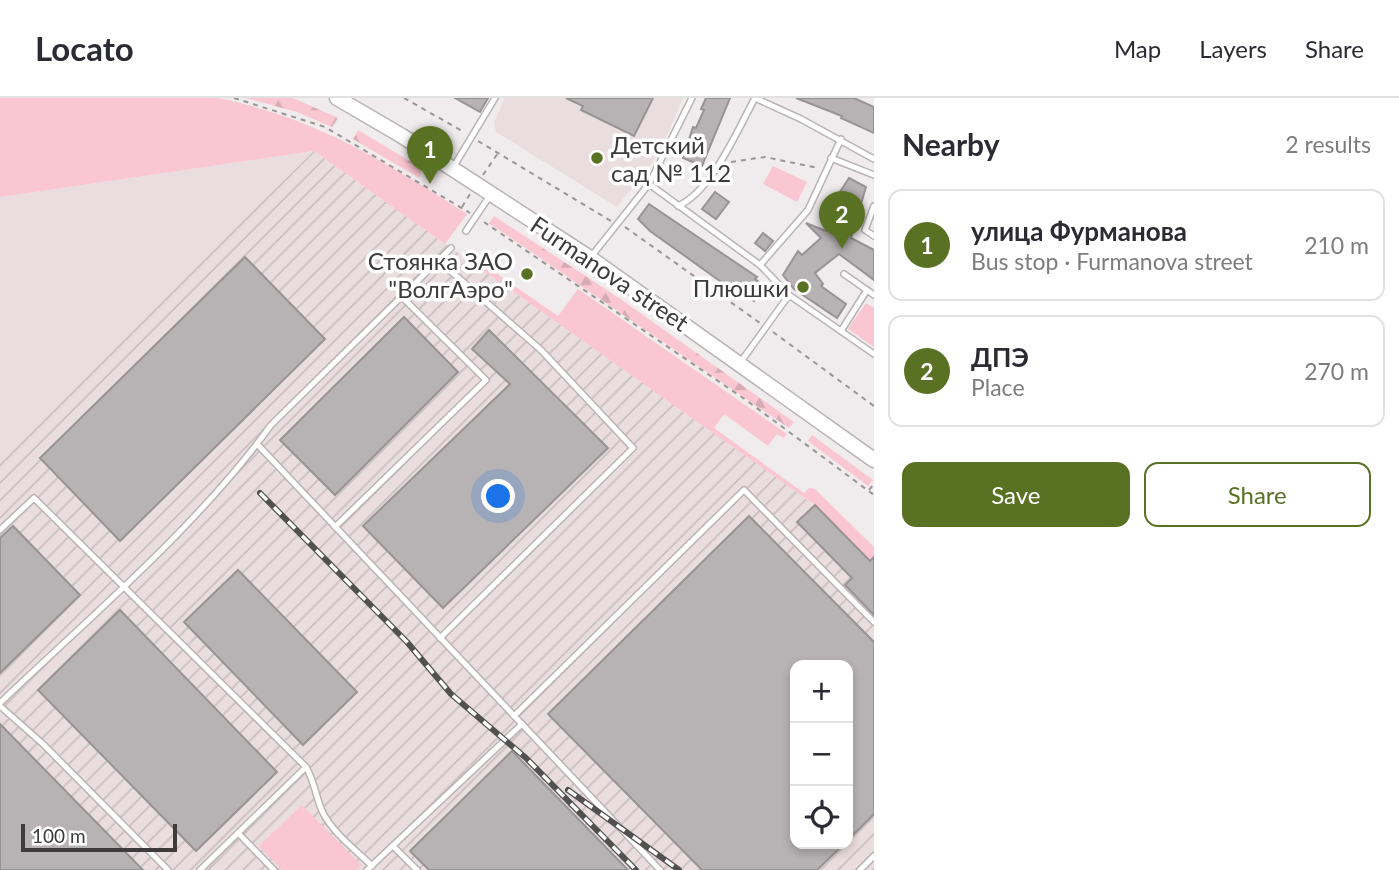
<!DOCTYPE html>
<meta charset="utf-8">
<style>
body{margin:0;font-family:Lato,sans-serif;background:#f7f7f7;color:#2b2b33}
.controls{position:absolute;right:21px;bottom:21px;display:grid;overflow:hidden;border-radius:14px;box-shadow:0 4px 10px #0003}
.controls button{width:63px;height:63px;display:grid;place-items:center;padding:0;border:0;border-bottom:2px solid #e1e1e2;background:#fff;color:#2b2b33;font:35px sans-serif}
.scale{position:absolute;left:21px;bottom:18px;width:156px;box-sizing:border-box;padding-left:7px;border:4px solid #3d3b3b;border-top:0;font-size:19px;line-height:24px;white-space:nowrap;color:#3d3b3b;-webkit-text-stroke:5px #fff;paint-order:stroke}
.you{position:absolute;left:499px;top:399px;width:24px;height:24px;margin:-18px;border:5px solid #fff;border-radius:50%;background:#1a73e8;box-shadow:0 0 0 10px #1a73e833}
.badge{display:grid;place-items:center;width:46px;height:46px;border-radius:50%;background:#597122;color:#fff;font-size:23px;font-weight:700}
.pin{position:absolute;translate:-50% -58px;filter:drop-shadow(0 2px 4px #0008)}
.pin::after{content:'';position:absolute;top:37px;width:24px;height:21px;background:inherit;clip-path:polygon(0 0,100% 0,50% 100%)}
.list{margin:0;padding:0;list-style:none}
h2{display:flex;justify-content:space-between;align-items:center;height:91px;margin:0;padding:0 28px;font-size:30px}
h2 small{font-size:23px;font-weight:400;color:#7c7c81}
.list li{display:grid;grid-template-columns:46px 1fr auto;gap:21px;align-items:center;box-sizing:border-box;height:112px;margin:0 14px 14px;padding:0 14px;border:2px solid #e1e1e2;border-radius:14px}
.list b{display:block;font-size:26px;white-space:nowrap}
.list p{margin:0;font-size:23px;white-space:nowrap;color:#7c7c81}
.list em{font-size:23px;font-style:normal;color:#7c7c81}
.actions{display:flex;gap:14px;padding:21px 28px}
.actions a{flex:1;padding:16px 0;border:2px solid #597122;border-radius:14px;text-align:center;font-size:24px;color:#597122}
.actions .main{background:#597122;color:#fff}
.icon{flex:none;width:38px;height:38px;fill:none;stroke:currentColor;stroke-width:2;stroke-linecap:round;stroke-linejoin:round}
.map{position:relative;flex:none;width:874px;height:772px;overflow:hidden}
header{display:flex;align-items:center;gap:42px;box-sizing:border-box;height:98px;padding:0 35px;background:#fff;border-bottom:2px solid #e1e1e2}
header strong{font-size:33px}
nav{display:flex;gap:38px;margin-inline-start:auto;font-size:24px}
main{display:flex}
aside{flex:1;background:#fff}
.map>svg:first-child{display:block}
.built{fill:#eadddf}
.industrial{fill:url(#industrial-furrows);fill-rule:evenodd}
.grass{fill:#fac6d1}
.forest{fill:url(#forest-firs)}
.building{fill:#b7b2b3;stroke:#989394;stroke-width:2}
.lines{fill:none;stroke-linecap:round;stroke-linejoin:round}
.lane-casing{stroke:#b9b4b5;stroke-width:8}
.secondary-casing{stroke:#b9b4b5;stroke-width:17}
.path{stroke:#9a9697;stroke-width:2;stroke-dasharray:5 5;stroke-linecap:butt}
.lane{stroke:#fff;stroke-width:5}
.secondary{stroke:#fff;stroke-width:14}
.rail-casing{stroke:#525050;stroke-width:6}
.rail{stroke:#fff;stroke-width:3.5;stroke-dasharray:10;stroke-linecap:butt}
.poi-dot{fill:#597122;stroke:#fff;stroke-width:2.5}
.labels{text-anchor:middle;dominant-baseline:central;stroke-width:7;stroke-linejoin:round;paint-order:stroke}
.poi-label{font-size:24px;fill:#3d3b3b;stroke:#fff;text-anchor:end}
.street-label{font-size:24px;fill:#3d3b3b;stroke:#fff}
</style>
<header>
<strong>Locato</strong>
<nav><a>Map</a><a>Layers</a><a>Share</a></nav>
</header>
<main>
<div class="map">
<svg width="874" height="772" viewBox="0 0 874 772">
<defs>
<pattern id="industrial-furrows" width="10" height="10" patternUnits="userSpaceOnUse" patternTransform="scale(1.75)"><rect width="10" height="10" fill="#eadddf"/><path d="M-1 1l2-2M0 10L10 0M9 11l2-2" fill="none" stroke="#cabfc0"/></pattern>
<pattern id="forest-firs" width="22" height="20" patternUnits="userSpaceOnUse" patternTransform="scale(1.75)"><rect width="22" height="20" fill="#fac6d1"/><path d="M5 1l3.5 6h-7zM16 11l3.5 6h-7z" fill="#d7abb4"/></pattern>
</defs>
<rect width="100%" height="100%" fill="#f0ebec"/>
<g class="built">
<path d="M505 0H683L659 55 617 109 496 34 494 24Z"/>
<path d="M314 53 66 296 0 357V99Z"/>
</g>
<path class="industrial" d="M314 53 803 398 874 463V772H0V357ZM795 567H848V746H795Z"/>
<g class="grass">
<path d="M0 0H218C316 20 384 63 467 116L445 146 314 53 0 99Z"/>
<path d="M773 68 807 84 797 104 763 86Z"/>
<path d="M477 162 558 218 578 191 787 336 784 340 777 336 768 348 724 316 714 330 804 395 809 390 815 391 874 449V458L870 463 815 407 474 166Z"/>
<path d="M866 205 874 210V249L848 231Z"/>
<path d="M302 707 361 767 356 772H282L259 748Z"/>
</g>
<g class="forest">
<path d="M246 0H293L338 20 332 29 297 14Z"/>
<path d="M358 32 423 71 419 80 353 41Z"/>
<path d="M494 118 619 200 794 324 789 330 489 125Z"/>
<path d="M812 337 873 382 868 388 808 343Z"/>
</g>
<g class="building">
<path d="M455 0H488L480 14Z"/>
<path d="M566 0H653L634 38 581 12 583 8Z"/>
<path d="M706 0H730L702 68 683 60 693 29 696 30 704 12 701 11Z"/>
<path d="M796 0H854L874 9V35L841 20 842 18Z"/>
<path d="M849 80 866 89 851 140 874 152V182L839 156 815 175 823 186 821 188 846 206 837 220 794 191 783 177 798 153 802 157 821 140 806 125 826 133 833 108 828 106 831 99 836 100Z"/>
<path d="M715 94 729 104 716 121 702 111Z"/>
<path d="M649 106 757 179 755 181 764 188 754 203 741 193 738 196 650 133 638 121Z"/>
<path d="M763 135 773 143 765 153 755 145Z"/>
<path d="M245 159 325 241 120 443 40 360Z"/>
<path d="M404 219 458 274 335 397 280 342Z"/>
<path d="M489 232 608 350 443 510 363 428 510 286 472 251Z"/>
<path d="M815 407 870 463 874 459V517L845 487 852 480 797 424Z"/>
<path d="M749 418 874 544V716L848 742V567H795V746H844L817 772H702L548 616Z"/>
<path d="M13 428 80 497 0 575V440Z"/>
<path d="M238 472 357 594 303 647 184 524Z"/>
<path d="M120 512 277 674 196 753 38 592Z"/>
<path d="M0 626 143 772H0Z"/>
<path d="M512 653 628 772H429L410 753Z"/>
</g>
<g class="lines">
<defs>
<g id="lane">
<path d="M831 60 874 77"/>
<path d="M454 68 495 0"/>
<path d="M649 86 760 167 789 197 874 256"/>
<path d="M678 108C712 93 737 33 755 0L801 21 874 61"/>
<path d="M874 108 865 132 874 138"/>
<path d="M466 133 491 96"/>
<path d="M590 160 649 86 692 0"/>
<path d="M438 162 541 252 633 350 440 540"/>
<path d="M760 167 808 112 841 41"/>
<path d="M844 176 874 197"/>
<path d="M841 233 867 192"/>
<path d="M740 265 789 197"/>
<path d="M258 347 660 772"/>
<path d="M335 429 486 282 401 198"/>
<path d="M0 432 34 400 306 669C315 684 316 701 323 715 334 736 356 752 372 768"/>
<path d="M0 605C91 518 198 428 271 327L451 150"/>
<path d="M0 608 43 646 168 772"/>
<path d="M514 618 744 392 874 524"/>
<path d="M238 735 274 772"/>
<path d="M393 748 417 772"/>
<path d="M200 772 306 669"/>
<path d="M367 772 522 626"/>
<path d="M860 772 874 758"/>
</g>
<path id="secondary" d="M337 0 402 38 590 160 874 362"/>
</defs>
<use href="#lane" class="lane-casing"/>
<use href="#secondary" class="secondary-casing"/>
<g class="path">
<path d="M234 0 325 29 470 115"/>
<path d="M404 0 464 34"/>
<path d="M478 43 611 123"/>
<path d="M731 64 765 59 818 70"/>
<path d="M483 77 498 55"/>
<path d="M462 109 470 96"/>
<path d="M484 124 746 302 874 397"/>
<path d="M625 129 760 225"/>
<path d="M773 234 874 308"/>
<path d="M869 392 874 386"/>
</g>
<use href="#lane" class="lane"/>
<use href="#secondary" class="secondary"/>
<defs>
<g id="rail">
<path d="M260 395 407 544 451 596 526 660 636 772"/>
<path d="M568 692 679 772"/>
</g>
</defs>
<use href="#rail" class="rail-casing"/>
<use href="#rail" class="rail"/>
</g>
<g class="poi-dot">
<circle cx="597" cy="60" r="7"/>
<circle cx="527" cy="176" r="7"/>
<circle cx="803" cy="189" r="7"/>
</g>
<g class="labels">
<g class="poi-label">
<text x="611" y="46" text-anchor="start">Детский<tspan x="611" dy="28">сад № 112</tspan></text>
<text x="513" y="162">Стоянка ЗАО<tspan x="513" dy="28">"ВолгАэро"</tspan></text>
<text x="789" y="189">Плюшки</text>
</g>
<g class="street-label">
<text transform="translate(610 175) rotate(34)">Furmanova street</text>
</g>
</g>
</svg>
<div class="controls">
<button>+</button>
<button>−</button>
<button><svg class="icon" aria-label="locate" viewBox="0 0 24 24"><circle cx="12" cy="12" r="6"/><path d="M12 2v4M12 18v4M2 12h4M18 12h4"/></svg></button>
</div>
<div class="scale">100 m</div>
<div class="you"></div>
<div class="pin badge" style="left:430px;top:86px">1</div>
<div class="pin badge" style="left:842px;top:151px">2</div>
</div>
<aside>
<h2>Nearby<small>2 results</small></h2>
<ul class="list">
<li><span class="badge">1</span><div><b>улица Фурманова</b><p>Bus stop · Furmanova street</p></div><em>210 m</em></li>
<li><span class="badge">2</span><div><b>ДПЭ</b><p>Place</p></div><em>270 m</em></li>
</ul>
<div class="actions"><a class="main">Save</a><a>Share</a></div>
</aside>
</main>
